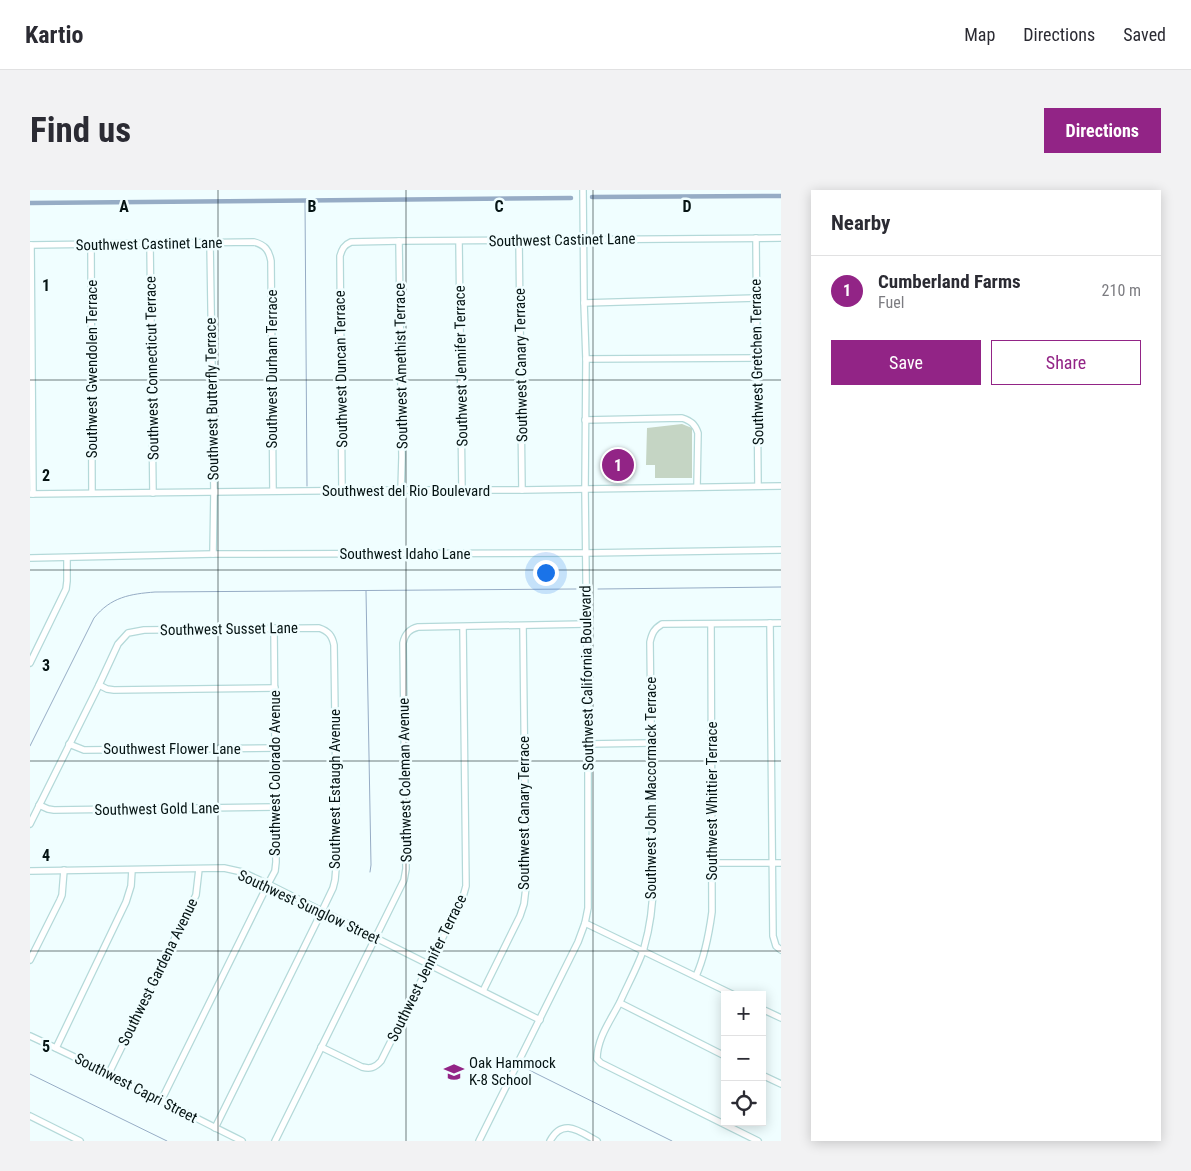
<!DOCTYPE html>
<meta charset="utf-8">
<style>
body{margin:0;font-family:"Roboto Condensed",sans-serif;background:#f2f2f3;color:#2b2b33}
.controls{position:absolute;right:15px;bottom:15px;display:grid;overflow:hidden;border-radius:0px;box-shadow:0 2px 12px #0003}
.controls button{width:45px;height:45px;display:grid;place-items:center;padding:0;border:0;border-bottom:1px solid #e1e1e2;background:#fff;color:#2b2b33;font:25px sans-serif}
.you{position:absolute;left:515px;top:382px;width:18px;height:18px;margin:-12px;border:4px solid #fff;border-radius:50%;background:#1a73e8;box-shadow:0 0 0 8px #1a73e833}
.badge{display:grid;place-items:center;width:32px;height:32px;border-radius:50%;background:#922486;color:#fff;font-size:16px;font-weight:700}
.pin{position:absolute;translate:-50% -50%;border:2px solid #fff;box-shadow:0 1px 5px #0006}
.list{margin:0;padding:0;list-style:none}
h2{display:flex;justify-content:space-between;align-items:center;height:65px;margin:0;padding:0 20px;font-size:21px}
h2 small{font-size:16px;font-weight:400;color:#7c7c81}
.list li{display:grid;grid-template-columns:32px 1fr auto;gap:15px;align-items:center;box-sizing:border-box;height:70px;padding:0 20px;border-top:1px solid #e1e1e2}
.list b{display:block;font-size:19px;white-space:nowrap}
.list p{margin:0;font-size:16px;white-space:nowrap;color:#7c7c81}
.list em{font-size:16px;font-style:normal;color:#7c7c81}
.actions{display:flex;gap:10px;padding:15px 20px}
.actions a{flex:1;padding:11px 0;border:1px solid #922486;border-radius:0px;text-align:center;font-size:18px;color:#922486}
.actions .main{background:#922486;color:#fff}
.icon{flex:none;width:28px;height:28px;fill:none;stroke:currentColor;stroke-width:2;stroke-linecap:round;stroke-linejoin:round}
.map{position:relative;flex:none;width:751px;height:951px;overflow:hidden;border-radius:0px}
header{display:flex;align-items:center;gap:30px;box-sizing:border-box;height:70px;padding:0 25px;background:#fff;border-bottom:1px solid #e1e1e2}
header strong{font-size:24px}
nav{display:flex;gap:28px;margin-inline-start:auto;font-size:18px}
.intro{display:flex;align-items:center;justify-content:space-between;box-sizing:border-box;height:120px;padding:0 30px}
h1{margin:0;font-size:35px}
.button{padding:12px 22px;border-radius:0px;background:#922486;color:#fff;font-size:18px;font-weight:700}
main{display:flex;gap:30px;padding:0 30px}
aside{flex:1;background:#fff;border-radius:0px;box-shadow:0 2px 12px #0003}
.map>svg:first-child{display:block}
.green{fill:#c5d5c4}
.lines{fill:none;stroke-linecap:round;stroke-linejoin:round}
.stream{stroke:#96acc5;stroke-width:1}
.canal{stroke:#96acc5;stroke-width:4.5}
.minor-casing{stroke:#b4d9d9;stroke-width:8}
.minor{stroke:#fff;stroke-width:5.5}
.grid{fill:none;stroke:#061414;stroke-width:1;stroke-opacity:0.55}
.labels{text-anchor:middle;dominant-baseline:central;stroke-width:5;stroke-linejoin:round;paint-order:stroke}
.street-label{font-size:15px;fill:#061414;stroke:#f0feff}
.poi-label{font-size:15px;fill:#061414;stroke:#f0feff;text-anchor:start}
.grid-label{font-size:16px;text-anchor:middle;font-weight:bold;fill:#061414;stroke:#f0feff;stroke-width:5;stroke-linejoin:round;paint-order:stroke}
</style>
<header>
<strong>Kartio</strong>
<nav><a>Map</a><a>Directions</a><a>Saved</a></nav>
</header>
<div class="intro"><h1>Find us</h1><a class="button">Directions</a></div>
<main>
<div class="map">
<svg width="751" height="951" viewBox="0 0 751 951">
<rect width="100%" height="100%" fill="#f0feff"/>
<path class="green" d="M652 234 662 238V288H625V275H616L617 238Z"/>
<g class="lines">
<g class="stream">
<path d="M275 10 277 296"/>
<path d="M568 399 751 397"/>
<path d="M336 401 341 675 340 682"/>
<path d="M0 556 64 428C81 407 100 404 125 402L546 399"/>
<path d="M499 880 642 951"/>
<path d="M0 884 137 951"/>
</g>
<g class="canal">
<path d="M562 7 751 6"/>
<path d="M0 13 541 8"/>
</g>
<defs>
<g id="minor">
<path d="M726 48 728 296"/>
<path d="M489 50 492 300"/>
<path d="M369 51 372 267 371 300"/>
<path d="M429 51 432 300"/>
<path d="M180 53 184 302 183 364"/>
<path d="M120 54 123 303"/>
<path d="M0 55 224 52C235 55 239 60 241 71L243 301"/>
<path d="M1 55 3 304"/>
<path d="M61 55 62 303"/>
<path d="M554 113 726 108"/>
<path d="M556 169 727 168"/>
<path d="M555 230 652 228C661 231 665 234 668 243L667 297"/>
<path d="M312 301 310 66C312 59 314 55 321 52L369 51 751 48"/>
<path d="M0 304 371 300H492L751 296"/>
<path d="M0 368 183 364 556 363 751 360"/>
<path d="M740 433 743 746 746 756 751 760"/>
<path d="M0 473 36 399 37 391V368"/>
<path d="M69 495 77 499 84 500 245 498"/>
<path d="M39 554 54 560 245 558"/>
<path d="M558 554 621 553"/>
<path d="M9 615 18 619 24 620 246 617"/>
<path d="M0 634 69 495 88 454 98 443 114 440 289 438C298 441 302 445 304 455L307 665 305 690 303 698 292 721 185 938"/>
<path d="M683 673H751"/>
<path d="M0 681 194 678 212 682 238 694 510 830"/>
<path d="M555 733 704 805"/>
<path d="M0 770 30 710 32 705 34 680"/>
<path d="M666 786C675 766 679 744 682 722L681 434"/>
<path d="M453 801 490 726 494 714 496 697 493 436"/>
<path d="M590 813 695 866"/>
<path d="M732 819 751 828"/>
<path d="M0 846C72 879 141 916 212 951"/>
<path d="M291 857 332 877C340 879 345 878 351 871L433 707 436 696 433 437"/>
<path d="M26 858 96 712 101 696 102 680"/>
<path d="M79 883 166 705 169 679"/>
<path d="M732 885 751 894"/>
<path d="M131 911 238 694 245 681 246 672 244 438"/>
<path d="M0 926 50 951"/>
<path d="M245 951 374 690 376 679 373 453C375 444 379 439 388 437L556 434"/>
<path d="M449 951 548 752 555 733 558 718V554L555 299 556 169 554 113 553 0"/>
<path d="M520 951C533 927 550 942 567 951"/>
<path d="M728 951 571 873 567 869C567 848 581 830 590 812 597 796 609 774 614 758 620 737 623 715 623 693L620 452C622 443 624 439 632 434L751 433"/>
</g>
</defs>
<use href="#minor" class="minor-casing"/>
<use href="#minor" class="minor"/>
</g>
<path class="grid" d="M188 0V951M376 0V951M563 0V951M0 190H751M0 380H751M0 571H751M0 761H751"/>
<defs>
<symbol id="school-bare" viewBox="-9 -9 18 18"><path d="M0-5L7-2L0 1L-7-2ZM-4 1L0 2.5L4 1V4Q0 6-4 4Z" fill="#922486" stroke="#f0feff" stroke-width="2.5" paint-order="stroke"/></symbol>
</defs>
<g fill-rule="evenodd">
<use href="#school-bare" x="410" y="868" width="28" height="28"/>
</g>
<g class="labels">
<g class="street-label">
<text transform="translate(532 50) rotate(-1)">Southwest Castinet Lane</text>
<text transform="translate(119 54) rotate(-1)">Southwest Castinet Lane</text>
<text transform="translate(727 172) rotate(-91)">Southwest Gretchen Terrace</text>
<text transform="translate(491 175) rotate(-91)">Southwest Canary Terrace</text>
<text transform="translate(371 176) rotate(-91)">Southwest Amethist Terrace</text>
<text transform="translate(431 176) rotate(-91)">Southwest Jennifer Terrace</text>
<text transform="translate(122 178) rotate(-91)">Southwest Connecticut Terrace</text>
<text transform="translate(62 179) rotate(-90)">Southwest Gwendolen Terrace</text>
<text transform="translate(242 179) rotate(-90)">Southwest Durham Terrace</text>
<text transform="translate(311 179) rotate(-91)">Southwest Duncan Terrace</text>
<text transform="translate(182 209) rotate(-91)">Southwest Butterfly Terrace</text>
<text x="376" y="301">Southwest del Rio Boulevard</text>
<text x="375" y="364">Southwest Idaho Lane</text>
<text transform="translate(199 439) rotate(-1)">Southwest Susset Lane</text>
<text transform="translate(557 488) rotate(-91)">Southwest California Boulevard</text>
<text x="142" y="559">Southwest Flower Lane</text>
<text transform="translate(245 583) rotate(-90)">Southwest Colorado Avenue</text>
<text transform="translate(375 590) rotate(-91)">Southwest Coleman Avenue</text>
<text transform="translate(621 598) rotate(-90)">Southwest John Maccormack Terrace</text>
<text transform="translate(305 599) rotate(-90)">Southwest Estaugh Avenue</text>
<text transform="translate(682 611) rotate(-90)">Southwest Whittier Terrace</text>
<text transform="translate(127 619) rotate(-1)">Southwest Gold Lane</text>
<text transform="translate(494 623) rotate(-90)">Southwest Canary Terrace</text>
<text transform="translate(279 717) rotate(25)">Southwest Sunglow Street</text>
<text transform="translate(397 778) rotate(-64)">Southwest Jennifer Terrace</text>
<text transform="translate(128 782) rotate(-64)">Southwest Gardena Avenue</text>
<text transform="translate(106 898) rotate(27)">Southwest Capri Street</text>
</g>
<g class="poi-label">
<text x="439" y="873">Oak Hammock<tspan x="439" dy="17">K-8 School</tspan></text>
</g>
</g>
<g class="grid-label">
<text x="94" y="22">A</text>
<text x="282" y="22">B</text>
<text x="469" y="22">C</text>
<text x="657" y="22">D</text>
<text x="16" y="101">1</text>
<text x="16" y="291">2</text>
<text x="16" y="481">3</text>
<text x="16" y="671">4</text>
<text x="16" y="862">5</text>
</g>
</svg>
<div class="controls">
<button>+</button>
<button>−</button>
<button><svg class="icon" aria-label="locate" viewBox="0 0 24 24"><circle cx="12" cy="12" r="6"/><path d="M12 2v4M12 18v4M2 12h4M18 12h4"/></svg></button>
</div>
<div class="you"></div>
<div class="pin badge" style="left:588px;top:275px">1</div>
</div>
<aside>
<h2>Nearby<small></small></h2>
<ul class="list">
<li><span class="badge">1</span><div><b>Cumberland Farms</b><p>Fuel</p></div><em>210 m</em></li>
</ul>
<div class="actions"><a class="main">Save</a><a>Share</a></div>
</aside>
</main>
